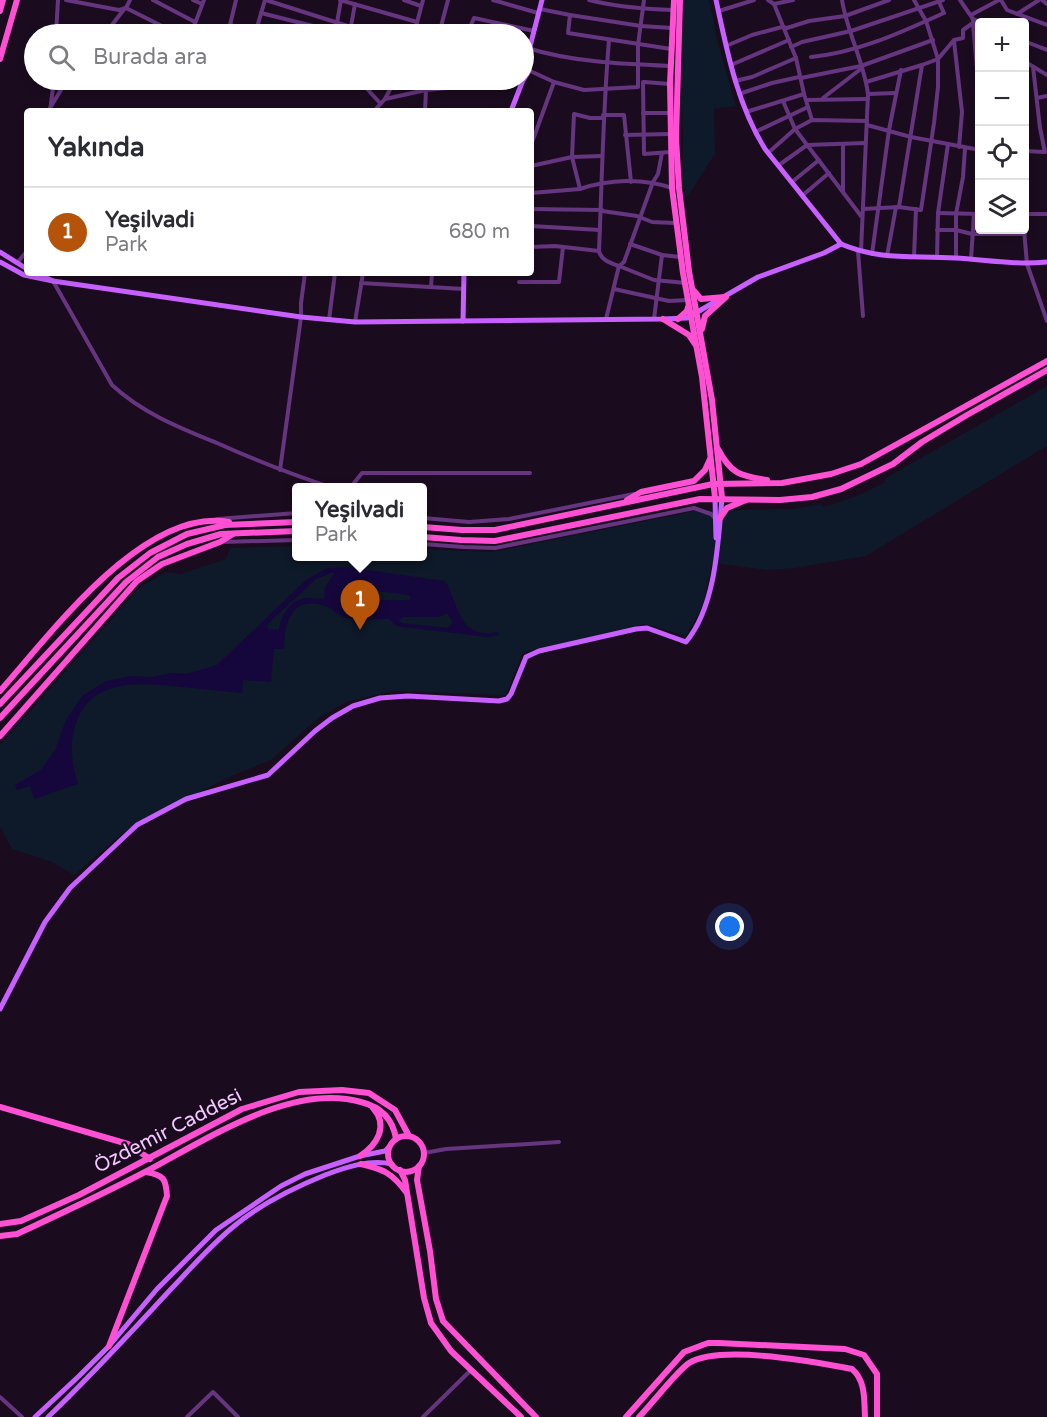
<!DOCTYPE html>
<html lang="tr">
<meta charset="utf-8">
<style>
body{margin:0;font-family:"Varela Round",sans-serif;background:#f7f7f7;color:#2b2b33}
.controls{position:absolute;right:18px;top:18px;display:grid;overflow:hidden;border-radius:6px;box-shadow:0 3px 9px #0003}
.controls button{width:54px;height:54px;display:grid;place-items:center;padding:0;border:0;border-bottom:2px solid #e1e1e2;background:#fff;color:#2b2b33;font:30px sans-serif}
.you{position:absolute;left:730px;top:927px;width:21px;height:21px;margin:-15px;border:4px solid #fff;border-radius:50%;background:#1a73e8;box-shadow:0 0 0 9px #1a73e833}
.badge{display:grid;place-items:center;width:39px;height:39px;border-radius:50%;background:#b45309;color:#fff;font-size:20px;font-weight:700}
.pin{position:absolute;translate:-50% -50px;filter:drop-shadow(0 2px 3px #0008)}
.pin::after{content:'';position:absolute;top:32px;width:21px;height:18px;background:inherit;clip-path:polygon(0 0,100% 0,50% 100%)}
.popup{position:absolute;left:292px;top:483px;width:135px;height:78px;box-sizing:border-box;display:grid;place-content:center;border-radius:6px;background:#fff;filter:drop-shadow(0 2px 4px #0005);font-size:20px;white-space:nowrap;color:#7c7c81}
.popup b{font-size:22px;color:#2b2b33}
.popup::after{content:'';position:absolute;left:50%;top:100%;margin-left:-12px;border:12px solid transparent;border-top-color:#fff}
.list{margin:0;padding:0;list-style:none}
h2{display:flex;justify-content:space-between;align-items:center;height:78px;margin:0;padding:0 24px;font-size:26px}
h2 small{font-size:20px;font-weight:400;color:#7c7c81}
.list li{display:grid;grid-template-columns:39px 1fr auto;gap:18px;align-items:center;box-sizing:border-box;height:90px;padding:0 24px;border-top:2px solid #e1e1e2}
.list b{display:block;font-size:22px;white-space:nowrap}
.list p{margin:0;font-size:20px;white-space:nowrap;color:#7c7c81}
.list em{font-size:20px;font-style:normal;color:#7c7c81}
.icon{flex:none;width:33px;height:33px;fill:none;stroke:currentColor;stroke-width:2;stroke-linecap:round;stroke-linejoin:round}
.map{position:relative;flex:none;width:1047px;height:1417px;overflow:hidden}
.search{position:absolute;background:#fff;box-shadow:0 3px 9px #0003;left:24px;top:24px;width:510px;height:66px;display:flex;align-items:center;gap:15px;box-sizing:border-box;padding:0 21px;border-radius:33px;color:#7c7c81;font-size:22px}
.panel{position:absolute;background:#fff;box-shadow:0 3px 9px #0003;left:24px;top:108px;width:510px;height:168px;border-radius:6px}
.map>svg:first-child{display:block}
.green{fill:#0e1929}
.water{fill:#15073c;fill-rule:evenodd}
.lines{fill:none;stroke-linecap:round;stroke-linejoin:round}
.street{stroke:#66357f;stroke-width:4}
.secondary{stroke:#c760ff;stroke-width:5}
.primary{stroke:#ff50d4;stroke-width:6}
.labels{text-anchor:middle;dominant-baseline:central;stroke-width:4.5;stroke-linejoin:round;paint-order:stroke}
.street-label{font-size:20px;fill:#f1c9ff;stroke:#1b0b1f}
</style>
<div class="map">
<svg width="1047" height="1417" viewBox="0 0 1047 1417">
<rect width="100%" height="100%" fill="#1b0b1f"/>
<g class="green">
<path d="M684 0H709L719 47 736 106 714 109 715 154 686 199 684 186 681 90Z"/>
<path d="M1047 386V446L866 556 795 568 767 570 712 563 703 605 686 636 645 624 523 652 506 695 393 691 346 702 317 719 271 760 227 778 127 830 74 875 52 862 12 849 0 827V745L139 588 166 572 180 574 226 559 230 548 297 546V556H423V549L492 552 695 511 792 509 822 504 823 507C845 501 866 493 885 482L884 479Z"/>
</g>
<path class="water" d="M346 567 445 581C460 606 458 640 498 632L499 635 488 637 402 627 395 625 389 619C379 619 356 621 347 618 338 616 331 607 322 605 289 597 285 624 284 649H274L271 682 243 680 242 693C222 691 202 689 182 687 144 683 94 677 77 720 69 741 71 763 78 784L34 799 30 786 17 790 15 785 41 770 55 750 66 720 82 696 106 681 131 676 153 677 171 673 187 674 217 665 306 580 327 568ZM333 572 334 574 325 587 324 599C318 599 311 597 305 598 289 601 281 616 279 630L268 629 267 626 273 619 316 579ZM363 589 409 595 411 598 409 600H363L359 597V591ZM446 614H448L453 622 448 628 402 623 399 620 403 617H439Z"/>
<g class="lines">
<g class="street">
<path d="M66 0 119 10 126 8"/>
<path d="M130 0 126 8 178 34"/>
<path d="M153 0 195 22"/>
<path d="M193 0 202 4"/>
<path d="M266 0 354 28H365L386 34"/>
<path d="M340 0 417 22"/>
<path d="M404 0 421 6"/>
<path d="M493 0 538 13"/>
<path d="M589 0C617 7 644 9 673 10"/>
<path d="M768 0 774 4 793 0"/>
<path d="M842 0C847 32 864 62 868 94L861 251"/>
<path d="M960 0 973 19 981 22"/>
<path d="M1001 0 1007 10 1047 25"/>
<path d="M1042 0 1047 4"/>
<path d="M774 4 796 58 804 94 812 120"/>
<path d="M540 9 570 15"/>
<path d="M719 11 754 0"/>
<path d="M261 13 345 34"/>
<path d="M1017 14 1039 0"/>
<path d="M971 15 999 0"/>
<path d="M973 23 980 105"/>
<path d="M230 25 266 34"/>
<path d="M351 26 355 4"/>
<path d="M469 30 484 34"/>
<path d="M56 34 58 0"/>
<path d="M105 34 125 8"/>
<path d="M191 34 204 0"/>
<path d="M229 34 230 25 236 0"/>
<path d="M255 34 265 0"/>
<path d="M335 34 341 0"/>
<path d="M414 34 423 0"/>
<path d="M439 34 448 0"/>
<path d="M467 34 474 18 534 31"/>
<path d="M609 40C603 110 602 180 599 251 601 260 610 263 619 266L624 262 653 182 658 174 662 153"/>
<path d="M954 41 962 112 959 147"/>
<path d="M1024 41 1047 50"/>
<path d="M726 46 752 35 782 27 787 28 809 21 845 16 889 0"/>
<path d="M524 47C571 62 621 64 670 66"/>
<path d="M791 47 802 42 851 31 943 0"/>
<path d="M671 49 568 33 570 15 641 26 672 28"/>
<path d="M811 57C857 53 902 32 944 13L939 2"/>
<path d="M1024 61 1047 75"/>
<path d="M731 65 789 40"/>
<path d="M528 70 554 82 584 90 638 87V45L644 0"/>
<path d="M801 78 861 66 933 40"/>
<path d="M359 80 380 103"/>
<path d="M735 81 752 77 796 58"/>
<path d="M643 82 644 154 670 152"/>
<path d="M644 82 670 84"/>
<path d="M866 82 922 65 938 59 954 40 963 38V30L973 23V19"/>
<path d="M739 94 772 83 799 77"/>
<path d="M868 94 896 93"/>
<path d="M823 98 862 68"/>
<path d="M1037 98 1047 96"/>
<path d="M385 99 426 90 459 87 469 81 468 80"/>
<path d="M806 100 868 99"/>
<path d="M783 101 795 129 861 216"/>
<path d="M50 108 67 80"/>
<path d="M50 111 54 80"/>
<path d="M374 111 385 99 395 80"/>
<path d="M425 111 426 90"/>
<path d="M746 112 804 94"/>
<path d="M643 113H670"/>
<path d="M603 115H624L631 182"/>
<path d="M603 118H590L574 114 572 157 580 189C609 179 643 178 672 188"/>
<path d="M867 125 911 137 980 150"/>
<path d="M755 132 808 107"/>
<path d="M625 135 670 134"/>
<path d="M531 145 554 82"/>
<path d="M1024 151 1045 152 1040 128 1033 67"/>
<path d="M768 153 795 129 812 120 867 121"/>
<path d="M779 165 807 145 865 143"/>
<path d="M531 166 572 157 601 156"/>
<path d="M792 182 819 160"/>
<path d="M843 191V144"/>
<path d="M531 193 580 189"/>
<path d="M803 195 829 173"/>
<path d="M899 207 922 65"/>
<path d="M531 209 602 210"/>
<path d="M863 209 899 207 921 210 934 123 938 87V59L926 21 914 0"/>
<path d="M602 211 637 216 652 222 675 223"/>
<path d="M938 213 980 214"/>
<path d="M1024 214H1047"/>
<path d="M531 226 600 230"/>
<path d="M937 230H956L972 234H1025"/>
<path d="M1024 230 1027 264 1047 321"/>
<path d="M630 244 662 255 680 257"/>
<path d="M531 247 555 246 599 251"/>
<path d="M858 251 863 316"/>
<path d="M872 254 889 130 901 70"/>
<path d="M887 256 896 207"/>
<path d="M914 257 916 209"/>
<path d="M937 258 938 213 948 144"/>
<path d="M956 258V214L963 177 965 148"/>
<path d="M971 259 974 215"/>
<path d="M17 263 27 251"/>
<path d="M53 281 112 385C142 413 180 428 217 443 255 460 293 475 333 488"/>
<path d="M519 282H559L563 247"/>
<path d="M361 283 464 289"/>
<path d="M431 287 432 273"/>
<path d="M614 289 669 301 688 300"/>
<path d="M606 319 619 266 654 280 686 283"/>
<path d="M654 319 662 255"/>
<path d="M329 320 335 273"/>
<path d="M355 322 363 273"/>
<path d="M280 470 301 317V303L305 273"/>
<path d="M350 488 362 473H530"/>
<path d="M423 518 469 522 509 519 634 494"/>
<path d="M217 519 297 513"/>
<path d="M221 542 297 540"/>
<path d="M423 544 463 547 495 548 694 508 711 514 715 518"/>
<path d="M424 1153 446 1149 559 1142"/>
<path d="M0 1397 22 1417"/>
<path d="M187 1417 213 1392 238 1417"/>
<path d="M423 1417 471 1370"/>
</g>
<g class="secondary">
<path d="M716 0C727 51 737 104 765 149L841 244C881 261 914 255 955 258 988 260 1013 265 1047 262"/>
<path d="M525 66 542 0"/>
<path d="M524 79 529 71"/>
<path d="M511 111 523 80"/>
<path d="M0 252 27 269"/>
<path d="M0 262 24 275 53 281 36 273"/>
<path d="M53 281 301 317 355 322 663 319 687 318 758 277 824 253 841 244"/>
<path d="M463 321 464 273"/>
<path d="M715 498 716 538"/>
<path d="M0 1009 45 922 70 888 137 825 186 799 268 775 315 731 332 718 353 706 380 698 408 696 499 701 507 699 511 694 526 657 539 651 636 629 647 628 686 642C716 606 718 543 722 498"/>
<path d="M35 1417 79 1376 109 1346 157 1289 216 1230 281 1186 305 1174 360 1156 385 1151 389 1147"/>
<path d="M48 1417C91 1376 131 1332 172 1288 191 1268 211 1245 233 1227 260 1204 293 1188 325 1175 346 1167 370 1159 392 1164"/>
</g>
<g class="primary">
<path d="M674 0 670 84 672 188 683 273 702 377 715 498"/>
<path d="M680 0 676 138 679 188 689 271 712 400 722 498"/>
<path d="M0 11 3 0"/>
<path d="M0 59 17 0"/>
<path d="M694 291 701 299 725 297"/>
<path d="M663 319 689 335 695 344"/>
<path d="M678 319 687 311 688 307"/>
<path d="M702 329 705 316 726 297"/>
<path d="M718 449C731 474 740 476 767 480"/>
<path d="M627 500 641 492 694 481 705 470 710 459"/>
<path d="M720 518 727 508 746 500"/>
<path d="M423 527 462 530H495L713 484 782 483 831 474 861 464 1047 361"/>
<path d="M423 537 461 540 495 541 700 499 780 500 812 497 841 489 893 464 922 442 967 415 1047 370"/>
<path d="M0 691C50 635 144 506 229 522"/>
<path d="M0 704 118 578 150 553 187 534 225 525 297 522"/>
<path d="M0 718 126 582 158 557 187 544 221 534 297 531"/>
<path d="M0 736 137 581 162 564 220 542 233 534"/>
<path d="M0 1107 128 1144 150 1159"/>
<circle cx="406" cy="1154" r="18"/>
<path d="M360 1156C377 1145 389 1126 373 1108"/>
<path d="M361 1164C383 1169 392 1173 406 1192"/>
<path d="M419 1166 417 1180 430 1251 436 1299 443 1321 536 1417"/>
<path d="M400 1170 405 1180 424 1298 431 1323 451 1351 521 1417"/>
<path d="M0 1224 21 1221 79 1195 242 1109 299 1092 342 1090 369 1093 395 1110 409 1136"/>
<path d="M0 1236 17 1234C60 1214 103 1194 145 1172 204 1141 291 1082 361 1102 381 1107 393 1119 396 1139"/>
<path d="M109 1346 167 1196C166 1179 164 1175 146 1172"/>
<path d="M626 1417 684 1352 708 1343H719L845 1349 864 1355 877 1374V1417"/>
<path d="M639 1417C652 1404 676 1372 689 1363 720 1344 816 1362 852 1369 866 1381 864 1400 865 1417"/>
</g>
</g>
<g class="labels">
<g class="street-label">
<text transform="translate(168 1131) rotate(-27)">Özdemir Caddesi</text>
</g>
</g>
</svg>
<div class="controls">
<button>+</button>
<button>−</button>
<button><svg class="icon" aria-label="locate" viewBox="0 0 24 24"><circle cx="12" cy="12" r="6"/><path d="M12 2v4M12 18v4M2 12h4M18 12h4"/></svg></button>
<button><svg class="icon" aria-label="layers" viewBox="0 0 24 24"><path d="M12 4l9 5-9 5-9-5zM3 14l9 5 9-5"/></svg></button>
</div>
<div class="you"></div>
<div class="pin badge" style="left:360px;top:630px">1</div>
<div class="popup"><b>Yeşilvadi</b>Park</div>
<div class="search"><svg class="icon" aria-label="search" viewBox="0 0 24 24"><circle cx="10" cy="10" r="6"/><path d="M15 15l6 6"/></svg>Burada ara</div>
<section class="panel">
<h2>Yakında<small></small></h2>
<ul class="list">
<li><span class="badge">1</span><div><b>Yeşilvadi</b><p>Park</p></div><em>680 m</em></li>
</ul>
</section>
</div>
